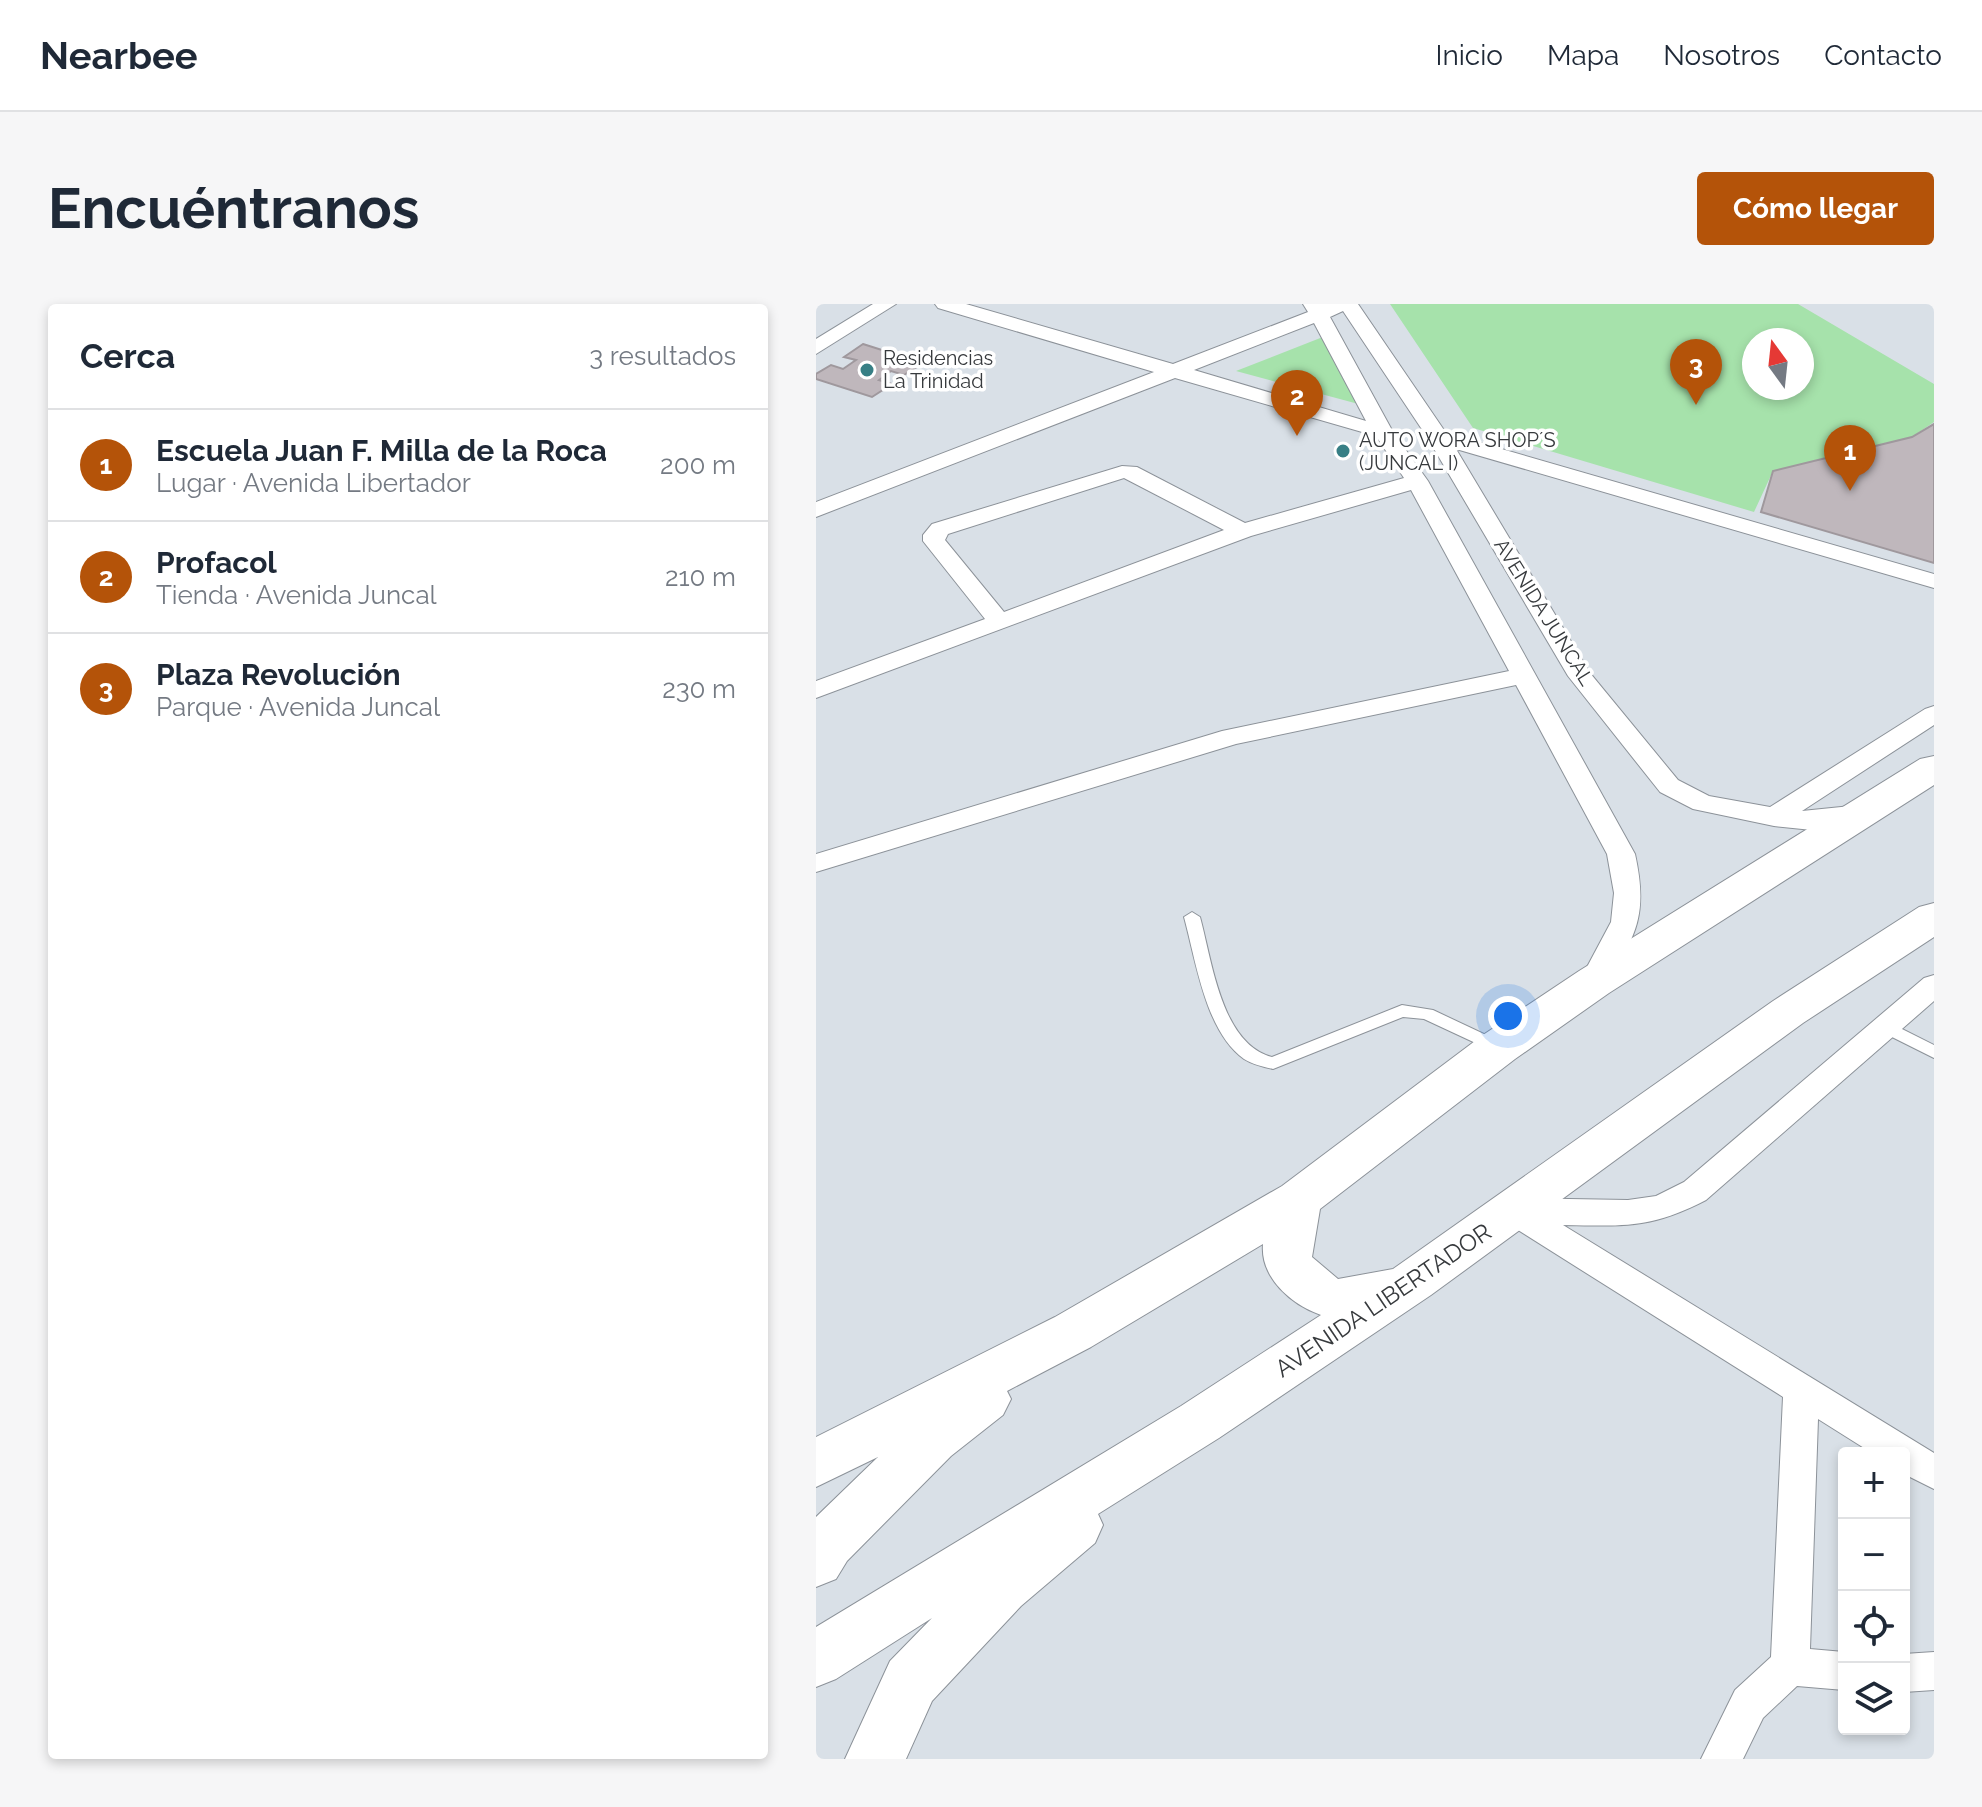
<!DOCTYPE html>
<html lang="es">
<meta charset="utf-8">
<style>
body{margin:0;font-family:Raleway,sans-serif;background:#f6f6f7;color:#1f2937}
.controls{position:absolute;right:24px;bottom:24px;display:grid;overflow:hidden;border-radius:8px;box-shadow:0 4px 12px #0003}
.controls button{width:72px;height:72px;display:grid;place-items:center;padding:0;border:0;border-bottom:2px solid #e0e1e3;background:#fff;color:#1f2937;font:40px sans-serif}
.compass{position:absolute;left:926px;top:24px;width:72px;height:72px;border-radius:50%;background:#fff;box-shadow:0 4px 12px #0003;rotate:345deg}
.you{position:absolute;left:692px;top:712px;width:28px;height:28px;margin:-20px;border:6px solid #fff;border-radius:50%;background:#1a73e8;box-shadow:0 0 0 12px #1a73e833}
.badge{display:grid;place-items:center;width:52px;height:52px;border-radius:50%;background:#b45309;color:#fff;font-size:26px;font-weight:700}
.pin{position:absolute;translate:-50% -66px;filter:drop-shadow(0 2px 4px #0008)}
.pin::after{content:'';position:absolute;top:42px;width:28px;height:24px;background:inherit;clip-path:polygon(0 0,100% 0,50% 100%)}
.list{margin:0;padding:0;list-style:none}
h2{display:flex;justify-content:space-between;align-items:center;height:104px;margin:0;padding:0 32px;font-size:34px}
h2 small{font-size:26px;font-weight:400;color:#747a83}
.list li{display:grid;grid-template-columns:52px 1fr auto;gap:24px;align-items:center;box-sizing:border-box;height:112px;padding:0 32px;border-top:2px solid #e0e1e3}
.list b{display:block;font-size:30px;white-space:nowrap}
.list p{margin:0;font-size:26px;white-space:nowrap;color:#747a83}
.list em{font-size:26px;font-style:normal;color:#747a83}
.icon{flex:none;width:44px;height:44px;fill:none;stroke:currentColor;stroke-width:2;stroke-linecap:round;stroke-linejoin:round}
.map{position:relative;flex:none;width:1118px;height:1455px;overflow:hidden;border-radius:8px}
header{display:flex;align-items:center;gap:48px;box-sizing:border-box;height:112px;padding:0 40px;background:#fff;border-bottom:2px solid #e0e1e3}
header strong{font-size:38px}
nav{display:flex;gap:44px;margin-inline-start:auto;font-size:28px}
.intro{display:flex;align-items:center;justify-content:space-between;box-sizing:border-box;height:192px;padding:0 48px}
h1{margin:0;font-size:56px}
.button{padding:20px 36px;border-radius:8px;background:#b45309;color:#fff;font-size:28px;font-weight:700}
main{display:flex;gap:48px;padding:0 48px}
aside{flex:1;background:#fff;border-radius:8px;box-shadow:0 4px 12px #0003}
.map>svg:first-child{display:block}
.green{fill:#a6e2ab;fill-rule:evenodd}
.building{fill:#bfb7bc;stroke:#9f989d;stroke-width:2}
.lines{fill:none;stroke-linecap:round;stroke-linejoin:round}
.service-casing{stroke:#8c9299;stroke-width:2}
.minor-casing{stroke:#8c9299;stroke-width:2}
.trunk-casing{stroke:#8c9299;stroke-width:2}
.service{fill:#fff;fill-rule:evenodd}
.minor{fill:#fff;fill-rule:evenodd}
.trunk{fill:#fff;fill-rule:evenodd}
.poi-dot{fill:#377f85;stroke:#fff;stroke-width:3}
.labels{text-anchor:middle;dominant-baseline:central;stroke-width:7;stroke-linejoin:round;paint-order:stroke}
.far-poi-label{font-size:20px;fill:#373a3d;stroke:#fff;text-anchor:start}
.far-street-label{font-size:20px;fill:#373a3d;stroke:#fff}
.street-label{font-size:24px;fill:#373a3d;stroke:#fff}
</style>
<header>
<strong>Nearbee</strong>
<nav><a>Inicio</a><a>Mapa</a><a>Nosotros</a><a>Contacto</a></nav>
</header>
<div class="intro"><h1>Encuéntranos</h1><a class="button">Cómo llegar</a></div>
<main>
<aside>
<h2>Cerca<small>3 resultados</small></h2>
<ul class="list">
<li><span class="badge">1</span><div><b>Escuela Juan F. Milla de la Roca</b><p>Lugar · Avenida Libertador</p></div><em>200 m</em></li>
<li><span class="badge">2</span><div><b>Profacol</b><p>Tienda · Avenida Juncal</p></div><em>210 m</em></li>
<li><span class="badge">3</span><div><b>Plaza Revolución</b><p>Parque · Avenida Juncal</p></div><em>230 m</em></li>
</ul>
</aside>
<div class="map">
<svg width="1118" height="1455" viewBox="0 0 1118 1455">
<rect width="100%" height="100%" fill="#d9e0e7"/>
<g class="green">
<path d="M574 0H982L1118 80V118L1096 133 957 167 938 208 657 124ZM938 36H986V84H938Z"/>
<path d="M517 29 561 105 420 67Z"/>
</g>
<g class="building">
<path d="M47 40 107 59 88 71 75 67 63 76 76 80 56 93 0 75V70L15 61 27 65 40 56 28 53Z"/>
<path d="M1118 120V259L945 208 957 167 1096 133Z"/>
</g>
<g class="lines">
<defs>
<g id="service">
<path d="M376 608 384 613C396 656 405 740 456 753L586 701 617 706 687 739 689 743 681 749 608 715 587 713 457 765C447 763 436 760 428 755 389 727 380 656 368 613Z"/>
<path d="M1068 716 1118 741V754L1062 726 1060 722 1062 718Z"/>
</g>
<g id="minor">
<path d="M57 0H80L0 50V35Z"/>
<path d="M119 0H150L357 60 492 8 487 0H542L630 129 1118 270V284L640 145 774 369 862 476 893 492 954 503 1109 405 1118 402V421L986 507 1045 501 1054 504 1058 510 1054 516 996 526 958 522 877 505 844 488 752 372 611 133 527 7 514 13 577 128 612 177 819 550C833 613 819 632 788 685L778 688 768 685 763 678 795 618 798 589 791 550 700 381 420 440 0 568V550L406 427 693 367 595 186 435 232 0 394V377L169 315 107 237V231L116 220 306 162 321 163 429 219 588 174 560 132 359 74 0 213V198L338 68 122 4ZM498 19 550 117 378 66ZM308 174 408 226 188 308 129 236 132 230Z"/>
<path d="M1118 671V697L890 896C834 925 809 922 747 921L1118 1149V1185L1088 1170V1149H1056L1002 1115 994 1345 1028 1348V1386L981 1382 947 1414 927 1455H885L919 1386 955 1353 967 1093 686 916 682 907 686 898 698 894 812 896 840 892 868 878 1108 674Z"/>
<path d="M1118 1348V1386L1088 1388V1350Z"/>
</g>
<path id="trunk" d="M1118 452V481L793 689 699 755 504 905 496 953 522 975 577 965 957 697 1103 603 1118 599V633L987 719 615 991 403 1134 282 1210 287 1221 279 1239 205 1302 116 1397 90 1455H29L74 1357 116 1314 20 1375 0 1383V1323L365 1102 505 1011C476 1001 444 974 447 940L275 1043 191 1087 195 1095 187 1111 135 1152 31 1257 20 1275 0 1283V1213L62 1153 0 1183V1133L239 1013 466 882 667 731 763 667 1104 455Z"/>
</defs>
<use href="#service" class="service-casing"/>
<use href="#minor" class="minor-casing"/>
<use href="#trunk" class="trunk-casing"/>
<use href="#service" class="service"/>
<use href="#minor" class="minor"/>
<use href="#trunk" class="trunk"/>
</g>
<g class="poi-dot">
<circle cx="51" cy="66" r="8"/>
<circle cx="527" cy="147" r="8"/>
</g>
<g class="labels">
<g class="far-poi-label">
<text x="67" y="54">Residencias<tspan x="67" dy="23">La Trinidad</tspan></text>
<text x="543" y="136">AUTO WORA SHOP´S<tspan x="543" dy="23">(JUNCAL I)</tspan></text>
</g>
<g class="far-street-label">
<text transform="translate(728 308) rotate(58)">AVENIDA JUNCAL</text>
</g>
<g class="street-label">
<text transform="translate(567 996) rotate(-34)">AVENIDA LIBERTADOR</text>
</g>
</g>
</svg>
<div class="controls">
<button>+</button>
<button>−</button>
<button><svg class="icon" aria-label="locate" viewBox="0 0 24 24"><circle cx="12" cy="12" r="6"/><path d="M12 2v4M12 18v4M2 12h4M18 12h4"/></svg></button>
<button><svg class="icon" aria-label="layers" viewBox="0 0 24 24"><path d="M12 4l9 5-9 5-9-5zM3 14l9 5 9-5"/></svg></button>
</div>
<svg class="compass" viewBox="-18 -18 36 36"><path d="M0-13l5 13h-10z" fill="#e53935"/><path d="M0 13l5-13h-10z" fill="#747a83"/></svg>
<div class="you"></div>
<div class="pin badge" style="left:1034px;top:187px">1</div>
<div class="pin badge" style="left:481px;top:132px">2</div>
<div class="pin badge" style="left:880px;top:101px">3</div>
</div>
</main>
